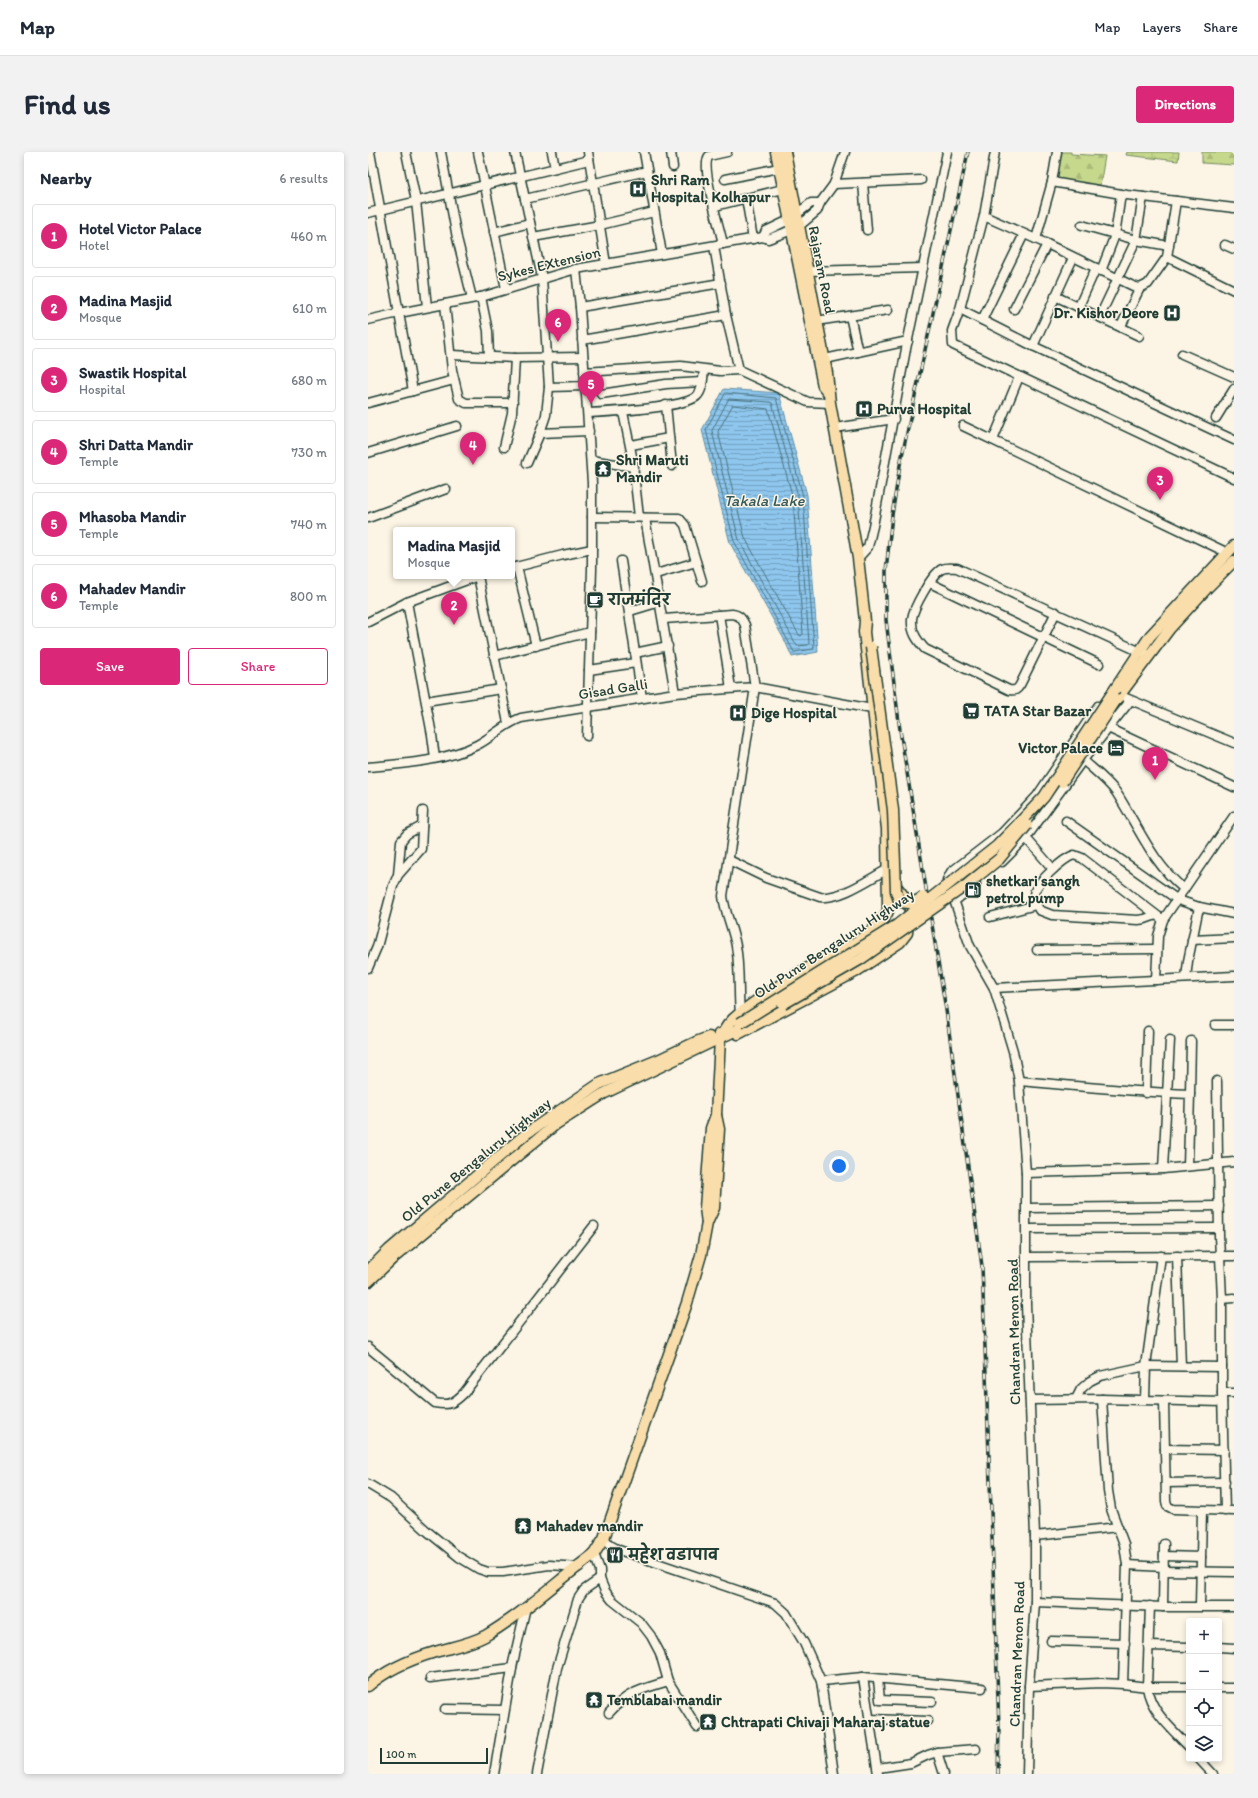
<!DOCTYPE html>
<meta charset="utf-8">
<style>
body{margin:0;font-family:Itim,"Playpen Sans Deva",sans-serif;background:#f2f2f3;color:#1f2937}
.controls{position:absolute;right:12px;bottom:12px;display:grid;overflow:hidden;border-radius:4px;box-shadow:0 2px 6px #0003}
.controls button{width:36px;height:36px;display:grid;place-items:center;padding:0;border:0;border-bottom:1px solid #e0e1e3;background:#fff;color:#1f2937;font:20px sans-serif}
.scale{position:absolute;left:12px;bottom:10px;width:108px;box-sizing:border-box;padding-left:4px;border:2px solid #1f3d34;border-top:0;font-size:11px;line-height:14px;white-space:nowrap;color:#1f3d34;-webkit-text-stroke:3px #fcf5e5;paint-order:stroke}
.you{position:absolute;left:471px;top:1014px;width:14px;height:14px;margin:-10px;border:3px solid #fff;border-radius:50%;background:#1a73e8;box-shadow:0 0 0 6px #1a73e833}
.badge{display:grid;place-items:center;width:26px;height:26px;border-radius:50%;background:#db2777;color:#fff;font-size:13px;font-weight:700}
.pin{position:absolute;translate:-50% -33px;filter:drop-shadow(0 1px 2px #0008)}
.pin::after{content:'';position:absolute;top:21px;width:14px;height:12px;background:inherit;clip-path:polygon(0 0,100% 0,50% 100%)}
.popup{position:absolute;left:25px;top:375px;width:122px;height:52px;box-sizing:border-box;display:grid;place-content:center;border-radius:4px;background:#fff;filter:drop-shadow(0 1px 3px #0005);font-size:13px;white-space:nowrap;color:#747a83}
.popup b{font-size:15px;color:#1f2937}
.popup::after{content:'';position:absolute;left:50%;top:100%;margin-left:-8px;border:8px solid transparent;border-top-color:#fff}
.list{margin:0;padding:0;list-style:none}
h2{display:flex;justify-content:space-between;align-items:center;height:52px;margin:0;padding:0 16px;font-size:17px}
h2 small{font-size:13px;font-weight:400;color:#747a83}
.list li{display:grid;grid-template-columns:26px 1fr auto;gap:12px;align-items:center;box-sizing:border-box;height:64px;margin:0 8px 8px;padding:0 8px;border:1px solid #e0e1e3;border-radius:4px}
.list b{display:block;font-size:15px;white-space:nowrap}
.list p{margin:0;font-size:13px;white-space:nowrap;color:#747a83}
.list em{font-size:13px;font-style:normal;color:#747a83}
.actions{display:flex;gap:8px;padding:12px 16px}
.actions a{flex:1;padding:9px 0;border:1px solid #db2777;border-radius:4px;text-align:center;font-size:14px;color:#db2777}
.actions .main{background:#db2777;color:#fff}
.icon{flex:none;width:22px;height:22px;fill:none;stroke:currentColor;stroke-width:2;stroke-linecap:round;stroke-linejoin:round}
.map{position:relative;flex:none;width:866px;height:1622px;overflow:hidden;border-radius:4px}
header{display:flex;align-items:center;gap:24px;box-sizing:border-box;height:56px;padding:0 20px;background:#fff;border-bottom:1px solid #e0e1e3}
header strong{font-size:19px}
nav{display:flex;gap:22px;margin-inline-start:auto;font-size:14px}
.intro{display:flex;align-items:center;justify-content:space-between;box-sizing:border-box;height:96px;padding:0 24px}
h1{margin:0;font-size:28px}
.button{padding:10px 18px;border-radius:4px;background:#db2777;color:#fff;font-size:14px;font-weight:700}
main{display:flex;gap:24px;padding:0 24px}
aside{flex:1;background:#fff;border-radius:4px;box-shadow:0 2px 6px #0003}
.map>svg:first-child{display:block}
.forest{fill:url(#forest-firs);stroke:#728a60}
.wetland{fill:url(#wetland-marsh);stroke:#728a60}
.water{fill:url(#water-rules);stroke:#628fa3}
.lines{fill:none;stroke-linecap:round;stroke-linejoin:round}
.shore{stroke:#4b747e;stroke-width:1}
.minor-casing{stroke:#1f3d34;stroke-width:11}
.major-casing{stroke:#1f3d34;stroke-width:13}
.minor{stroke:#fcf5e5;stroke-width:8}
.major{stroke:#f9deab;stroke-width:10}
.rail-casing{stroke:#1f3d34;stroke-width:3.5}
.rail{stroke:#fcf5e5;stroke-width:2;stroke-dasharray:6;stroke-linecap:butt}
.major-bridge-casing{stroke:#1f3d34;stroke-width:13;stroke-linecap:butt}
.major-bridge{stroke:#f9deab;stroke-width:10}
.labels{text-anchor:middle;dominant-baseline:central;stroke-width:3;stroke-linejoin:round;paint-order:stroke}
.poi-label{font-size:15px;font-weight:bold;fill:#1f3d34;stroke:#fcf5e5;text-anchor:start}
.street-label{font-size:15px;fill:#1f3d34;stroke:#fcf5e5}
.water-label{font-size:16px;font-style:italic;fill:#355859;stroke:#fcf5e5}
</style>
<header>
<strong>Map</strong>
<nav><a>Map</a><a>Layers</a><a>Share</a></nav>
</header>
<div class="intro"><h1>Find us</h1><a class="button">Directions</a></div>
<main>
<aside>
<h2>Nearby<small>6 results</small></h2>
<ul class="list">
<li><span class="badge">1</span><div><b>Hotel Victor Palace</b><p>Hotel</p></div><em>460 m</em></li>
<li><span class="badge">2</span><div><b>Madina Masjid</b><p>Mosque</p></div><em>610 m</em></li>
<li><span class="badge">3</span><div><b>Swastik Hospital</b><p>Hospital</p></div><em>680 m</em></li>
<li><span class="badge">4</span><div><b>Shri Datta Mandir</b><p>Temple</p></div><em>730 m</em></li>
<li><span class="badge">5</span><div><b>Mhasoba Mandir</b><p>Temple</p></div><em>740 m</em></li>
<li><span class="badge">6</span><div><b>Mahadev Mandir</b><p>Temple</p></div><em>800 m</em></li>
</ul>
<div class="actions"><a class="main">Save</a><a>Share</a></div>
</aside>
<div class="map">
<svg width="866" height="1622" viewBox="0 0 866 1622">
<defs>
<pattern id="forest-firs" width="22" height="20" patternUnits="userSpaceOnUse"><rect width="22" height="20" fill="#c6d88c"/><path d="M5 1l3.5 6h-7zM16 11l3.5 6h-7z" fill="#aaba79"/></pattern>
<pattern id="wetland-marsh" width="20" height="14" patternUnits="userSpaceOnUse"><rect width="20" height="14" fill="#c6d88c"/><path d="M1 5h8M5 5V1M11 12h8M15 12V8" fill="none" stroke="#aaba79"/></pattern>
<pattern id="water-rules" width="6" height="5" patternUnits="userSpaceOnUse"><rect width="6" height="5" fill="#8ec6ed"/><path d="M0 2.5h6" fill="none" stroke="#73a2c1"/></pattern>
</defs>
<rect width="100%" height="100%" fill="#fcf5e5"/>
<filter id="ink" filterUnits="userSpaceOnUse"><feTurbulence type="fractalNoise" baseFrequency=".025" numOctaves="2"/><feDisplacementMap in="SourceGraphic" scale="8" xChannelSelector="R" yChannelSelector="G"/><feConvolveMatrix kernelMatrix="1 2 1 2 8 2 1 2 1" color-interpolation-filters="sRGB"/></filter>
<g filter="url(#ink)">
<g class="forest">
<path d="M693 0H703V2L737 4 732 34 689 27Z"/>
<path d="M834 0H866V13L834 11Z"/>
</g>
<path class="wetland" d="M759 0H811L810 9 758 3Z"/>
<path class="water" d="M356 237 411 241 439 343 450 500 424 505 417 489 362 391 334 278Z"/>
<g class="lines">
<g class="shore">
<path d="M358 241 408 246 435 344 446 495 445 497 426 500 366 389 338 278Z"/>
<path d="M361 247 402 250 404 251 430 344 441 491 440 493 429 494 371 388 344 279Z"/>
<path d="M365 253 400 257 425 346 435 482 433 484 431 483 377 386 350 280Z"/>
</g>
<defs>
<g id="minor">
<path d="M38 0 48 49 59 155"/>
<path d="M73 0 89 86 104 146"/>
<path d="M110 0 138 137"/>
<path d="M147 0 174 126 181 235 178 263 172 281 159 311"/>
<path d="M184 0 187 16"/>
<path d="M220 0 238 112"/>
<path d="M276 0 294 102"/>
<path d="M303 0 305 15"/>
<path d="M627 0 616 64 592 157 584 179 585 193 866 326"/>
<path d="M357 27 411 16"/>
<path d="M684 30 759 43 866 56"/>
<path d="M495 31 499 78"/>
<path d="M466 32 553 28"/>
<path d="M378 46 385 87"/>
<path d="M157 47 279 19"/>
<path d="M347 54 415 37"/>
<path d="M0 61 221 8"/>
<path d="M616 64 679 92 765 134 772 136 780 132 799 105 808 49"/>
<path d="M714 73 768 88 801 94"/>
<path d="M126 80 162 71"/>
<path d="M165 85 232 73 286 60"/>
<path d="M395 85 398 79 421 68 443 51H452"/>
<path d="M668 87 684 30 689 0"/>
<path d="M355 92C352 76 332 14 341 4L359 0"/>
<path d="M857 93 866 97"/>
<path d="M346 94 358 163 371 218 440 250 462 251"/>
<path d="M799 105 866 138"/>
<path d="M208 117 212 155 224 331V417L219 584"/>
<path d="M438 119 555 116"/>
<path d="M733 119 747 83 753 42"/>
<path d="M687 144 771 184"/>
<path d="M113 145 120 179 121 205"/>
<path d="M77 152 84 218 91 247 98 251H145"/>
<path d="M711 154 728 116"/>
<path d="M212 155 353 131"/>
<path d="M592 157 665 194 866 288"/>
<path d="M646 157 679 92"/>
<path d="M482 164 490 200"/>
<path d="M732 164 768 88 775 45"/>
<path d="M0 168 31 161 113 145 208 117 395 85 400 87 416 81 430 75 449 59 452 51 466 32 477 0"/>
<path d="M614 168 656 82"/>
<path d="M448 169 520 158"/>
<path d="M753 174 772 136"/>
<path d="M214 188 358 163"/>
<path d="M665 194 705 106"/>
<path d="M814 202 866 225"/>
<path d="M84 203 147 206 215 205"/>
<path d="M457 207 540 189"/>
<path d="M216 220 313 214 352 219 371 218"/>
<path d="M181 235 218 234"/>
<path d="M45 239 86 228"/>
<path d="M233 242 298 232 334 230"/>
<path d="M0 251 45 239 2 0"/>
<path d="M298 253 304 314"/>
<path d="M255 260 264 304 271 365"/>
<path d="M220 261C239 260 317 256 329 244 335 238 335 226 336 218"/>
<path d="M848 266 866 237"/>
<path d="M595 274 860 401"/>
<path d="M467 276 526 267"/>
<path d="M172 281 221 279"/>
<path d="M625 288 651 225"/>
<path d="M263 293 301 286"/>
<path d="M136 295 144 261 147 206"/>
<path d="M0 301 89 274"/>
<path d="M223 308 266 315"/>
<path d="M224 365 311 366 317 373 334 429"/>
<path d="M0 366 78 337"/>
<path d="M277 366 307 541"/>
<path d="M490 406 500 395 505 374 538 197 579 0"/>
<path d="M253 409 274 546"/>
<path d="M149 415 168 494"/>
<path d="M144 416 195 403 224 397"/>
<path d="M288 422 328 410"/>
<path d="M110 424 140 571"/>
<path d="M562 431 731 512"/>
<path d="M39 450 64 583 67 606"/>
<path d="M262 459 292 450"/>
<path d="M688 460 652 533C649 538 647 539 641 538L557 497C549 488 543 480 544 467 545 456 564 422 574 417 579 415 584 416 589 416L777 502"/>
<path d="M351 463 363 536"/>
<path d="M296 467 364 462C372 463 374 467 377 473L387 535 355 744C357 761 365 777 368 794 372 816 370 840 372 862"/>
<path d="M0 470 39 450 110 424"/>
<path d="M267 501 300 494"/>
<path d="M126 504 222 480"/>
<path d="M221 518 268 511"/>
<path d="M758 546 866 591"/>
<path d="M58 549 133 537"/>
<path d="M740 576 866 635"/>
<path d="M715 608C726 618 739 628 748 640 770 674 784 711 816 737"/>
<path d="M0 615C34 612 78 609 109 593 125 585 136 572 153 566L307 541 387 535 504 557"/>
<path d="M698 669 810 748 831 755 866 762"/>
<path d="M658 686 685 717"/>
<path d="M361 708 398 726 452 745C474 747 501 727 520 717"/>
<path d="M634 710 658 686 715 608 762 549"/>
<path d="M30 723 33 689 39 682 54 674"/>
<path d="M587 749 608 732"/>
<path d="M788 763 777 767 770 768 684 763 671 758C669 753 666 748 666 743 666 732 696 706 706 703L714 706 795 768"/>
<path d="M622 765 668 753"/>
<path d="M824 788 866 786"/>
<path d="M669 798 789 797"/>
<path d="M0 816 9 795 25 734 30 723 53 697 55 659"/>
<path d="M818 826 820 809 831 755"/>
<path d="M788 828 790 784 795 768 866 664"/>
<path d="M626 836 866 824"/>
<path d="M847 873H866"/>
<path d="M651 929C708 934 765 940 822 942L820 1014"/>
<path d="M849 929 851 1083 854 1147 866 1146"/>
<path d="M778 941 780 879"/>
<path d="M822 942 823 889"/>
<path d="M795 1017 802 888"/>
<path d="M658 1021 795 1017 866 1010"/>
<path d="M659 1056 851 1054"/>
<path d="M659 1077 851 1076"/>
<path d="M809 1104 813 1214"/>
<path d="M659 1105 866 1104"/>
<path d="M854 1147V1241L857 1359"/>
<path d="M0 1195 67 1251C81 1254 86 1251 96 1241L226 1074"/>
<path d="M854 1241H866"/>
<path d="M708 1247 713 1237 722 1229 732 1224 778 1214 854 1215"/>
<path d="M734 1247 740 1339 743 1357 756 1392 759 1413 755 1532"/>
<path d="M777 1247 778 1214 793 1104"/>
<path d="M662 1248 734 1247 854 1250"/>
<path d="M796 1249 798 1349 799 1354 805 1357 866 1359"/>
<path d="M797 1297 856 1298"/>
<path d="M798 1331 857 1330"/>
<path d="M0 1332 23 1346 59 1379 91 1405 111 1417 120 1420H135L181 1413 211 1415"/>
<path d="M667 1384 750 1375"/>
<path d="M236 1386 242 1393 251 1398 407 1451 418 1461 436 1491 453 1529 466 1622"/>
<path d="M226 1402 232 1418V1427L237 1439 244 1448 273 1471 283 1484 292 1501 300 1529 329 1575"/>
<path d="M796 1404 833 1405"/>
<path d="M759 1413 796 1415"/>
<path d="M796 1419 866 1420"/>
<path d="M667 1450 795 1455H866"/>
<path d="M782 1454 779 1535C782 1559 805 1578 821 1595"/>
<path d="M832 1454 834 1359"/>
<path d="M795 1455 796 1392"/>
<path d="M683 1489 757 1491"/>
<path d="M780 1494 821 1495"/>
<path d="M851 1495 866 1496"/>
<path d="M495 1525 614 1536"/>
<path d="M62 1526 144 1516"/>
<path d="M510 1527 512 1548 564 1550"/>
<path d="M453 1529 495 1525 510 1622"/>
<path d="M661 1534 733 1531 755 1532 779 1535H821"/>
<path d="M851 1536H866"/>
<path d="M77 1557 136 1558"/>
<path d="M241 1561C261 1539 272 1538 300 1529"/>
<path d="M502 1567 560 1569"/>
<path d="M569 1600 576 1622"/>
<path d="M831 1607 845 1622"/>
<path d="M510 1616 543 1611 560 1603 569 1600 608 1597"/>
<path d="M126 1622 145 1511 158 1455"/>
<path d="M169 1622 189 1516 210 1447 216 1438 232 1427"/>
<path d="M659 1622 661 1534 667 1450V1384L658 1152V1021L651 929 645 899 626 836 602 794 579 728 583 720 634 681 669 644 730 554"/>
</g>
<g id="major">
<path d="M408 0 455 234 459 239"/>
<path d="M747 537 782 484 866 394"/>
<path d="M748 548 802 476 838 437 866 409"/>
<path d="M356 879C361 869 371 862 380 855 398 841 417 830 436 818 458 806 512 782 520 759L519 677 496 480 497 469 490 406 462 251 459 221 417 0"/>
<path d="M370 882 487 820 532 790 539 781 542 757 537 746 525 730"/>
<path d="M339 1071 337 1056 343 976 348 963"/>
<path d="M0 1119 21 1098 159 981 231 932 290 908 328 890 341 885"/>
<path d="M0 1130 24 1107 188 972 235 942 375 875"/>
<path d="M0 1534C18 1518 44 1507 67 1500 84 1495 102 1492 117 1484 153 1463 184 1434 217 1409L226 1402 236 1386 319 1151 333 1103 339 1071 346 1056 351 977 348 963 352 887 351 882"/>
</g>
</defs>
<use href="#minor" class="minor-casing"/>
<use href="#major" class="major-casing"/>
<use href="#minor" class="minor"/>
<use href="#major" class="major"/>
<defs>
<path id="rail" d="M600 0 532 313 524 363 518 419V468L532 578 578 858 614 1114 631 1575 630 1622"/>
</defs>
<use href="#rail" class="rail-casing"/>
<use href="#rail" class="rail"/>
<defs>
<g id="major-bridge">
<path d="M503 495 525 658 528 739 531 749C541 753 547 751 555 745"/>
<path d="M694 630 748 548"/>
<path d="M415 852 493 807 600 732 631 707 659 673"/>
<path d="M372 871 529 773 629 694 676 645 747 537"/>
</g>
</defs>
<use href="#major-bridge" class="major-bridge-casing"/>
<use href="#major-bridge" class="major-bridge"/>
</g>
</g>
<defs>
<symbol id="hospital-square" viewBox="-11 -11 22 22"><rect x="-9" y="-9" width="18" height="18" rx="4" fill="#1f3d34" stroke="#fcf5e5"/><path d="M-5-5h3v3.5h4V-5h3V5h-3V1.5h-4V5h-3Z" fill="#fff"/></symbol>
<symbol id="temple-square" viewBox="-11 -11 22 22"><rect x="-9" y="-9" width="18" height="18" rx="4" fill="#1f3d34" stroke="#fcf5e5"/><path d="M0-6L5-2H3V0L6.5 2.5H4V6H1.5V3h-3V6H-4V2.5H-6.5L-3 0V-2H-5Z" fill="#fff"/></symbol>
<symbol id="cafe-square" viewBox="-11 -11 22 22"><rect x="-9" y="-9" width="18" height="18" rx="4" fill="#1f3d34" stroke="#fcf5e5"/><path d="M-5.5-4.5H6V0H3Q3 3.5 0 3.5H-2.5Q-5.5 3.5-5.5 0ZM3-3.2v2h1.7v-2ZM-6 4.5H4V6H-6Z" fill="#fff"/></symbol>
<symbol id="supermarket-square" viewBox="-11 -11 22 22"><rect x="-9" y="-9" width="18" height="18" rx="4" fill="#1f3d34" stroke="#fcf5e5"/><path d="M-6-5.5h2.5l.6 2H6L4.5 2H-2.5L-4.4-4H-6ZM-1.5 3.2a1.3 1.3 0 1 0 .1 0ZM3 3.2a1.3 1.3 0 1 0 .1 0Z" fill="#fff"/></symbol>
<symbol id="hotel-square" viewBox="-11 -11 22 22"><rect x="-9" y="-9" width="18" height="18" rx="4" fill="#1f3d34" stroke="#fcf5e5"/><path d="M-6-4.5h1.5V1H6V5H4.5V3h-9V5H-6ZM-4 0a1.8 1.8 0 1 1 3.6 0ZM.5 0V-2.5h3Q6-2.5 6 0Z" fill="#fff"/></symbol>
<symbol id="fuel-square" viewBox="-11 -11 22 22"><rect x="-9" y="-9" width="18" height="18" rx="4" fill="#1f3d34" stroke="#fcf5e5"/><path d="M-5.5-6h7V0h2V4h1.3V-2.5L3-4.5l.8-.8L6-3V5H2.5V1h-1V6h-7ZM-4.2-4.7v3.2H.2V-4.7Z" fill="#fff"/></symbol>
<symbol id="restaurant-square" viewBox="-11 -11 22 22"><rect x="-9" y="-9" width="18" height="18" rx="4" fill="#1f3d34" stroke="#fcf5e5"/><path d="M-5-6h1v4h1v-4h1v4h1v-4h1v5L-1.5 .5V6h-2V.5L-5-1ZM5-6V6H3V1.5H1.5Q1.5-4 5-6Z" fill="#fff"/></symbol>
</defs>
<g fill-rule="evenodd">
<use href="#hospital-square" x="260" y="27" width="20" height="20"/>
<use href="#hospital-square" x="794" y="151" width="20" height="20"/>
<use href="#hospital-square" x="486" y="247" width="20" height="20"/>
<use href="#temple-square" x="225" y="307" width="20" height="20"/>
<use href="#cafe-square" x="217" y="438" width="20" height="20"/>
<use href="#supermarket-square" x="593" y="549" width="20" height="20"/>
<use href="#hospital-square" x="360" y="551" width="20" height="20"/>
<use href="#hotel-square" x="738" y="586" width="20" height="20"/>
<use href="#fuel-square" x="595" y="728" width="20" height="20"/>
<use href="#temple-square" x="145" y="1364" width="20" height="20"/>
<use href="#restaurant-square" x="237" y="1393" width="20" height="20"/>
<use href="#temple-square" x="216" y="1538" width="20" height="20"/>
<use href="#temple-square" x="330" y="1560" width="20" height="20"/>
</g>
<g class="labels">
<g class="poi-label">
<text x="283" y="28">Shri Ram<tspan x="283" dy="17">Hospital, Kolhapur</tspan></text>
<text x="791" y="161" text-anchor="end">Dr. Kishor Deore</text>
<text x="509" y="257">Purva Hospital</text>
<text x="248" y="308">Shri Maruti<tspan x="248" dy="17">Mandir</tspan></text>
<text x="240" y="448">राजमंदिर</text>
<text x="616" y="559">TATA Star Bazar</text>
<text x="383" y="561">Dige Hospital</text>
<text x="735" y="596" text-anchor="end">Victor Palace</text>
<text x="618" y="729">shetkari sangh<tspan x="618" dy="17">petrol pump</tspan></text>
<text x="168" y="1374">Mahadev mandir</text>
<text x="260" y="1403">महेश वडापाव</text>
<text x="239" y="1548">Temblabai mandir</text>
<text x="353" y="1570">Chtrapati Chivaji Maharaj statue</text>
</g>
<g class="street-label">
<text transform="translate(181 112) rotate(-14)">Sykes EXtension</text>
<text transform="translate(454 118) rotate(79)">Rajaram Road</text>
<text transform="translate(245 537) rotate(-9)">Gisad Galli</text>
<text transform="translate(466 792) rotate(-33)">Old Pune Bengaluru Highway</text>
<text transform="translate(108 1008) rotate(-39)">Old Pune Bengaluru Highway</text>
<text transform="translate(646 1180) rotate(-91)">Chandran Menon Road</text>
<text transform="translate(649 1502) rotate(-88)">Chandran Menon Road</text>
</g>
<g class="water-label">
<text x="396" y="348">Takala Lake</text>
</g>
</g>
</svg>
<div class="controls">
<button>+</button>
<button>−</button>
<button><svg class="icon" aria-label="locate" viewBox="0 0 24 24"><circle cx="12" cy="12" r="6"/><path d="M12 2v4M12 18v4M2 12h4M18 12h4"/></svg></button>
<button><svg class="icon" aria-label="layers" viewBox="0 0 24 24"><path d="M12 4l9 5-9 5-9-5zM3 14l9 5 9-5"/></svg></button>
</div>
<div class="scale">100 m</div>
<div class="you"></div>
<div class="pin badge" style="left:787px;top:628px">1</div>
<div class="pin badge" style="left:86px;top:473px">2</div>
<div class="popup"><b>Madina Masjid</b>Mosque</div>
<div class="pin badge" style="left:792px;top:348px">3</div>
<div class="pin badge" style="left:105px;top:313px">4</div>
<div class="pin badge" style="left:223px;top:252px">5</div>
<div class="pin badge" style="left:190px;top:190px">6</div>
</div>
</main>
